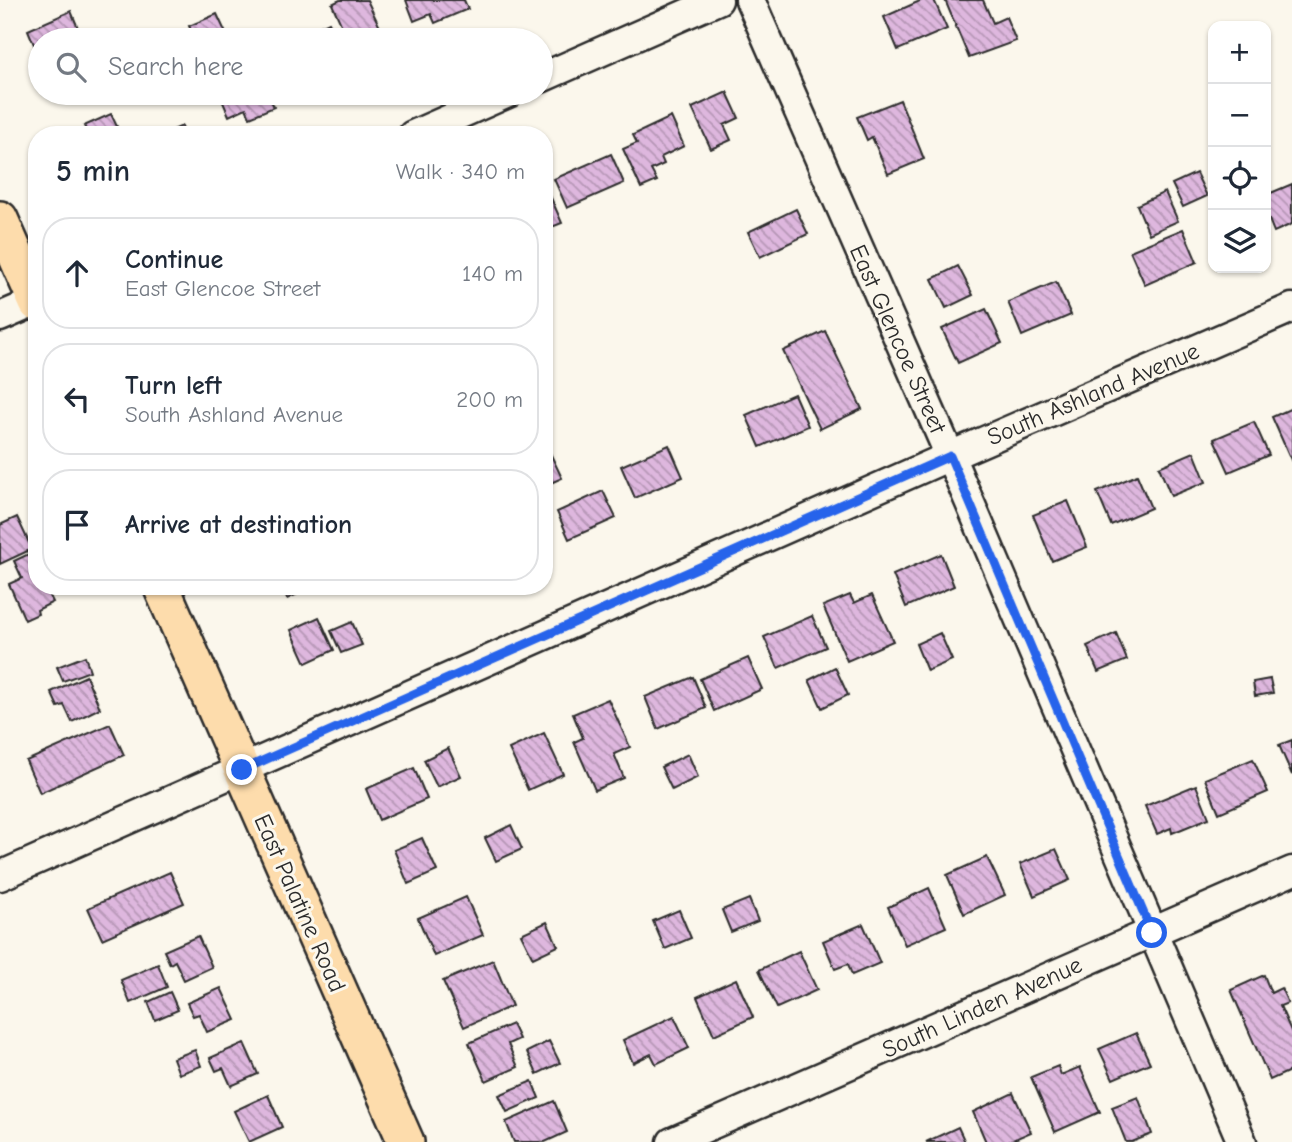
<!DOCTYPE html>
<meta charset="utf-8">
<style>
body{margin:0;font-family:"Comic Neue",sans-serif;background:#f2f2f3;color:#1f2937}
.controls{position:absolute;right:21px;top:21px;display:grid;overflow:hidden;border-radius:14px;box-shadow:0 2px 5px #0004}
.controls button{width:63px;height:63px;display:grid;place-items:center;padding:0;border:0;border-bottom:2px solid #e0e1e3;background:#fff;color:#1f2937;font:35px sans-serif}
.stop{position:absolute;width:21px;height:21px;margin:-16px;border:5px solid #2563eb;border-radius:50%;background:#fff}
.stop.end{background:#2563eb;border-color:#fff;box-shadow:0 2px 7px #0008}
.list{margin:0;padding:0;list-style:none}
h2{display:flex;justify-content:space-between;align-items:center;height:91px;margin:0;padding:0 28px;font-size:30px}
h2 small{font-size:23px;font-weight:400;color:#747a83}
.list li{display:grid;grid-template-columns:46px 1fr auto;gap:21px;align-items:center;box-sizing:border-box;height:112px;margin:0 14px 14px;padding:0 14px;border:2px solid #e0e1e3;border-radius:28px}
.list b{display:block;font-size:26px;white-space:nowrap}
.list p{margin:0;font-size:23px;white-space:nowrap;color:#747a83}
.list em{font-size:23px;font-style:normal;color:#747a83}
.icon{flex:none;width:38px;height:38px;fill:none;stroke:currentColor;stroke-width:2;stroke-linecap:round;stroke-linejoin:round}
.map{position:relative;flex:none;width:1292px;height:1142px;overflow:hidden}
.search{position:absolute;background:#fff;box-shadow:0 2px 5px #0004;left:28px;top:28px;width:525px;height:77px;display:flex;align-items:center;gap:18px;box-sizing:border-box;padding:0 24px;border-radius:38px;color:#747a83;font-size:26px}
.panel{position:absolute;background:#fff;box-shadow:0 2px 5px #0004;left:28px;top:126px;width:525px;height:469px;border-radius:28px}
.map>svg:first-child{display:block}
.building{fill:url(#building-back-hatch);stroke:#2b2b2b;stroke-width:2}
.lines{fill:none;stroke-linecap:round;stroke-linejoin:round}
.minor-casing{stroke:#2b2b2b;stroke-width:33}
.major-casing{stroke:#2b2b2b;stroke-width:40}
.minor{stroke:#fbf7ec;stroke-width:28}
.major{stroke:#fddcac;stroke-width:35}
.route{stroke:#2563eb;stroke-width:9}
.labels{text-anchor:middle;dominant-baseline:central;stroke-width:6;stroke-linejoin:round;paint-order:stroke}
.street-label{font-size:24px;fill:#2b2b2b;stroke:#fbf7ec}
</style>
<div class="map">
<svg width="1292" height="1142" viewBox="0 0 1292 1142">
<defs>
<pattern id="building-back-hatch" width="6" height="6" patternUnits="userSpaceOnUse" patternTransform="scale(1.75)"><rect width="6" height="6" fill="#deb7de"/><path d="M-1 5l2 2M0 0l6 6M5-1l2 2" fill="none" stroke="#b495b4"/></pattern>
</defs>
<rect width="100%" height="100%" fill="#fbf7ec"/>
<filter id="ink" filterUnits="userSpaceOnUse"><feTurbulence type="fractalNoise" baseFrequency=".0143" numOctaves="2"/><feDisplacementMap in="SourceGraphic" scale="14" xChannelSelector="R" yChannelSelector="G"/><feConvolveMatrix kernelMatrix="1 2 1 2 8 2 1 2 1" color-interpolation-filters="sRGB"/></filter>
<g filter="url(#ink)">
<g class="building">
<path d="M340 0H367L386 40H348L332 4Z"/>
<path d="M406 0H464L468 9 435 23 431 14 414 21Z"/>
<path d="M922 0H934L947 29 898 50 884 17Z"/>
<path d="M945 0H983L993 23 1006 17 1016 41 969 58Z"/>
<path d="M71 11 83 40H40V59L28 30Z"/>
<path d="M217 14 229 40H196L189 26Z"/>
<path d="M329 22 338 40H290Z"/>
<path d="M727 92 739 118 724 125 731 140 711 149 692 108Z"/>
<path d="M219 93H268L274 107 250 117 246 108 229 116Z"/>
<path d="M900 100 924 159 888 174 872 137 867 140 857 117Z"/>
<path d="M111 114 121 135H88L84 126Z"/>
<path d="M671 117 684 146 661 157 664 164 651 170 657 181 641 188 623 149 637 143 633 135Z"/>
<path d="M182 126 185 135H162Z"/>
<path d="M611 154 624 183 567 208 554 179Z"/>
<path d="M1196 173 1207 196 1183 207 1172 184Z"/>
<path d="M544 182 562 223 544 230Z"/>
<path d="M1292 184V224L1274 232 1266 212V195Z"/>
<path d="M1165 192 1178 221 1149 234 1137 205Z"/>
<path d="M796 209 808 234 760 257 748 232Z"/>
<path d="M1183 229 1197 262 1145 285 1130 251Z"/>
<path d="M958 266 973 295 946 308 932 279Z"/>
<path d="M1056 282 1071 315 1022 336 1008 302Z"/>
<path d="M986 309 1002 343 958 363 942 329Z"/>
<path d="M825 331 862 409 820 429 783 351Z"/>
<path d="M794 394 808 426 760 447 746 415Z"/>
<path d="M1292 408V462L1272 417Z"/>
<path d="M1254 422 1269 455 1229 472 1214 439Z"/>
<path d="M669 445 683 477 635 498 621 466Z"/>
<path d="M1194 452 1206 482 1171 496 1159 467Z"/>
<path d="M550 453 562 478 544 486V456Z"/>
<path d="M1137 475 1151 508 1111 525 1097 492Z"/>
<path d="M603 491 616 518 569 539 557 512Z"/>
<path d="M1068 501 1087 547 1052 561 1033 515Z"/>
<path d="M17 517 32 549 0 564V525Z"/>
<path d="M544 528 553 547 544 551Z"/>
<path d="M37 550V586H45L53 602 37 610 38 614 25 620 9 584 22 578 14 561Z"/>
<path d="M941 554 954 586 906 607 893 575Z"/>
<path d="M281 586H312L313 587 287 599Z"/>
<path d="M850 595 854 603 872 595 893 641 847 661 823 606Z"/>
<path d="M812 616 826 647 778 668 764 637Z"/>
<path d="M319 617 334 650 306 663 291 630Z"/>
<path d="M352 622 362 645 341 653 331 631Z"/>
<path d="M940 633 952 660 927 671 916 644Z"/>
<path d="M1116 633 1127 660 1098 672 1087 646Z"/>
<path d="M85 656 90 671 63 681 57 667Z"/>
<path d="M748 658 762 689 714 711 700 679Z"/>
<path d="M835 667 848 695 822 708 809 680Z"/>
<path d="M86 676 100 708 72 722 64 705 58 707 51 692Z"/>
<path d="M693 677 706 708 658 729 645 697Z"/>
<path d="M1270 679 1273 693 1255 696 1253 682Z"/>
<path d="M608 699 630 747 614 754 624 778 595 790 574 742 583 738 573 714Z"/>
<path d="M110 724 124 755 40 793 26 761Z"/>
<path d="M544 733 563 774 528 790 509 749Z"/>
<path d="M1292 740V775L1279 745Z"/>
<path d="M448 748 461 776 437 787 424 760Z"/>
<path d="M688 754 698 777 672 790 661 767Z"/>
<path d="M1253 759 1268 792 1219 813 1205 779Z"/>
<path d="M414 768 427 799 379 820 366 789Z"/>
<path d="M1196 785 1209 818 1172 833 1171 828 1157 834 1145 806Z"/>
<path d="M511 825 522 849 496 861 485 838Z"/>
<path d="M422 838 437 871 408 884 394 850Z"/>
<path d="M1056 849 1070 880 1034 896 1020 864Z"/>
<path d="M987 857 1005 895 964 914 947 875Z"/>
<path d="M170 872 184 903 102 939 88 908Z"/>
<path d="M929 888 946 927 905 945 888 907Z"/>
<path d="M466 897 483 935 434 956 418 918Z"/>
<path d="M749 899 758 921 731 932 722 910Z"/>
<path d="M679 910 691 938 665 949 653 921Z"/>
<path d="M547 922 558 946 533 958 521 934Z"/>
<path d="M863 924 880 963 852 975 848 964 835 969 823 941Z"/>
<path d="M198 936 212 967 184 980 175 961 170 964 164 951Z"/>
<path d="M799 951 817 990 777 1008 759 970Z"/>
<path d="M493 960 512 1006 464 1027 443 981Z"/>
<path d="M158 964 167 987 130 1003 121 980Z"/>
<path d="M1264 975 1271 993 1281 988 1288 1003 1280 1006 1292 1033V1070L1270 1080 1231 990Z"/>
<path d="M736 979 753 1017 714 1035 697 997Z"/>
<path d="M221 988 236 1020 207 1032 199 1014 193 1016 187 1003Z"/>
<path d="M170 992 178 1010 155 1020 148 1002Z"/>
<path d="M674 1016 689 1048 656 1064 651 1054 633 1063 623 1040Z"/>
<path d="M512 1024 519 1039 508 1044 518 1067 486 1081 469 1043Z"/>
<path d="M1136 1033 1150 1063 1113 1079 1099 1049Z"/>
<path d="M549 1041 560 1063 537 1074 527 1052Z"/>
<path d="M244 1043 258 1074 231 1086 223 1068 216 1071 210 1058Z"/>
<path d="M195 1050 201 1066 179 1074 173 1058Z"/>
<path d="M1058 1066 1061 1075 1080 1067 1100 1112 1055 1132 1031 1077Z"/>
<path d="M532 1081 539 1098 507 1112 499 1095Z"/>
<path d="M1013 1093 1031 1132 1008 1142H986L973 1112Z"/>
<path d="M268 1095 282 1127 249 1142 234 1111Z"/>
<path d="M1138 1097 1152 1134 1132 1142H1126L1112 1107Z"/>
<path d="M554 1101 567 1132 545 1142H514L506 1122Z"/>
<path d="M958 1127 965 1142H926Z"/>
</g>
<g class="lines">
<defs>
<g id="minor">
<path d="M750 0 950 456 1242 1142"/>
<path d="M541 78 718 0"/>
<path d="M413 135 508 93"/>
<path d="M0 317 37 301"/>
<path d="M0 876 950 456 1292 308"/>
<path d="M672 1142 1292 871"/>
</g>
<g id="major">
<path d="M0 219 37 303"/>
<path d="M161 586 406 1142"/>
</g>
</defs>
<use href="#minor" class="minor-casing"/>
<use href="#major" class="major-casing"/>
<use href="#minor" class="minor"/>
<use href="#major" class="major"/>
</g>
</g>
<g class="lines" filter="url(#ink)">
<path class="route" d="M242 770 950 456 1152 933"/>
</g>
<g class="labels">
<g class="street-label">
<text transform="translate(898 339) rotate(66)">East Glencoe Street</text>
<text transform="translate(1093 394) rotate(-23)">South Ashland Avenue</text>
<text transform="translate(300 903) rotate(66)">East Palatine Road</text>
<text transform="translate(982 1007) rotate(-24)">South Linden Avenue</text>
</g>
</g>
</svg>
<div class="controls">
<button>+</button>
<button>−</button>
<button><svg class="icon" aria-label="locate" viewBox="0 0 24 24"><circle cx="12" cy="12" r="6"/><path d="M12 2v4M12 18v4M2 12h4M18 12h4"/></svg></button>
<button><svg class="icon" aria-label="layers" viewBox="0 0 24 24"><path d="M12 4l9 5-9 5-9-5zM3 14l9 5 9-5"/></svg></button>
</div>
<div class="stop" style="left:1152px;top:933px"></div>
<div class="stop end" style="left:242px;top:770px"></div>
<div class="search"><svg class="icon" aria-label="search" viewBox="0 0 24 24"><circle cx="10" cy="10" r="6"/><path d="M15 15l6 6"/></svg>Search here</div>
<section class="panel">
<h2>5 min<small>Walk · 340 m</small></h2>
<ul class="list">
<li><svg class="icon" aria-label="ahead" viewBox="0 0 24 24"><path d="M12 20V5M6 11l6-6 6 6"/></svg><div><b>Continue</b><p>East Glencoe Street</p></div><em>140 m</em></li>
<li><svg class="icon" aria-label="left" viewBox="0 0 24 24"><path d="M17 20v-9H6M10 6l-5 5 5 5"/></svg><div><b>Turn left</b><p>South Ashland Avenue</p></div><em>200 m</em></li>
<li><svg class="icon" aria-label="arrive" viewBox="0 0 24 24"><path d="M6 21V4h12l-3 4 3 4H6"/></svg><div><b>Arrive at destination</b></div></li>
</ul>
</section>
</div>
